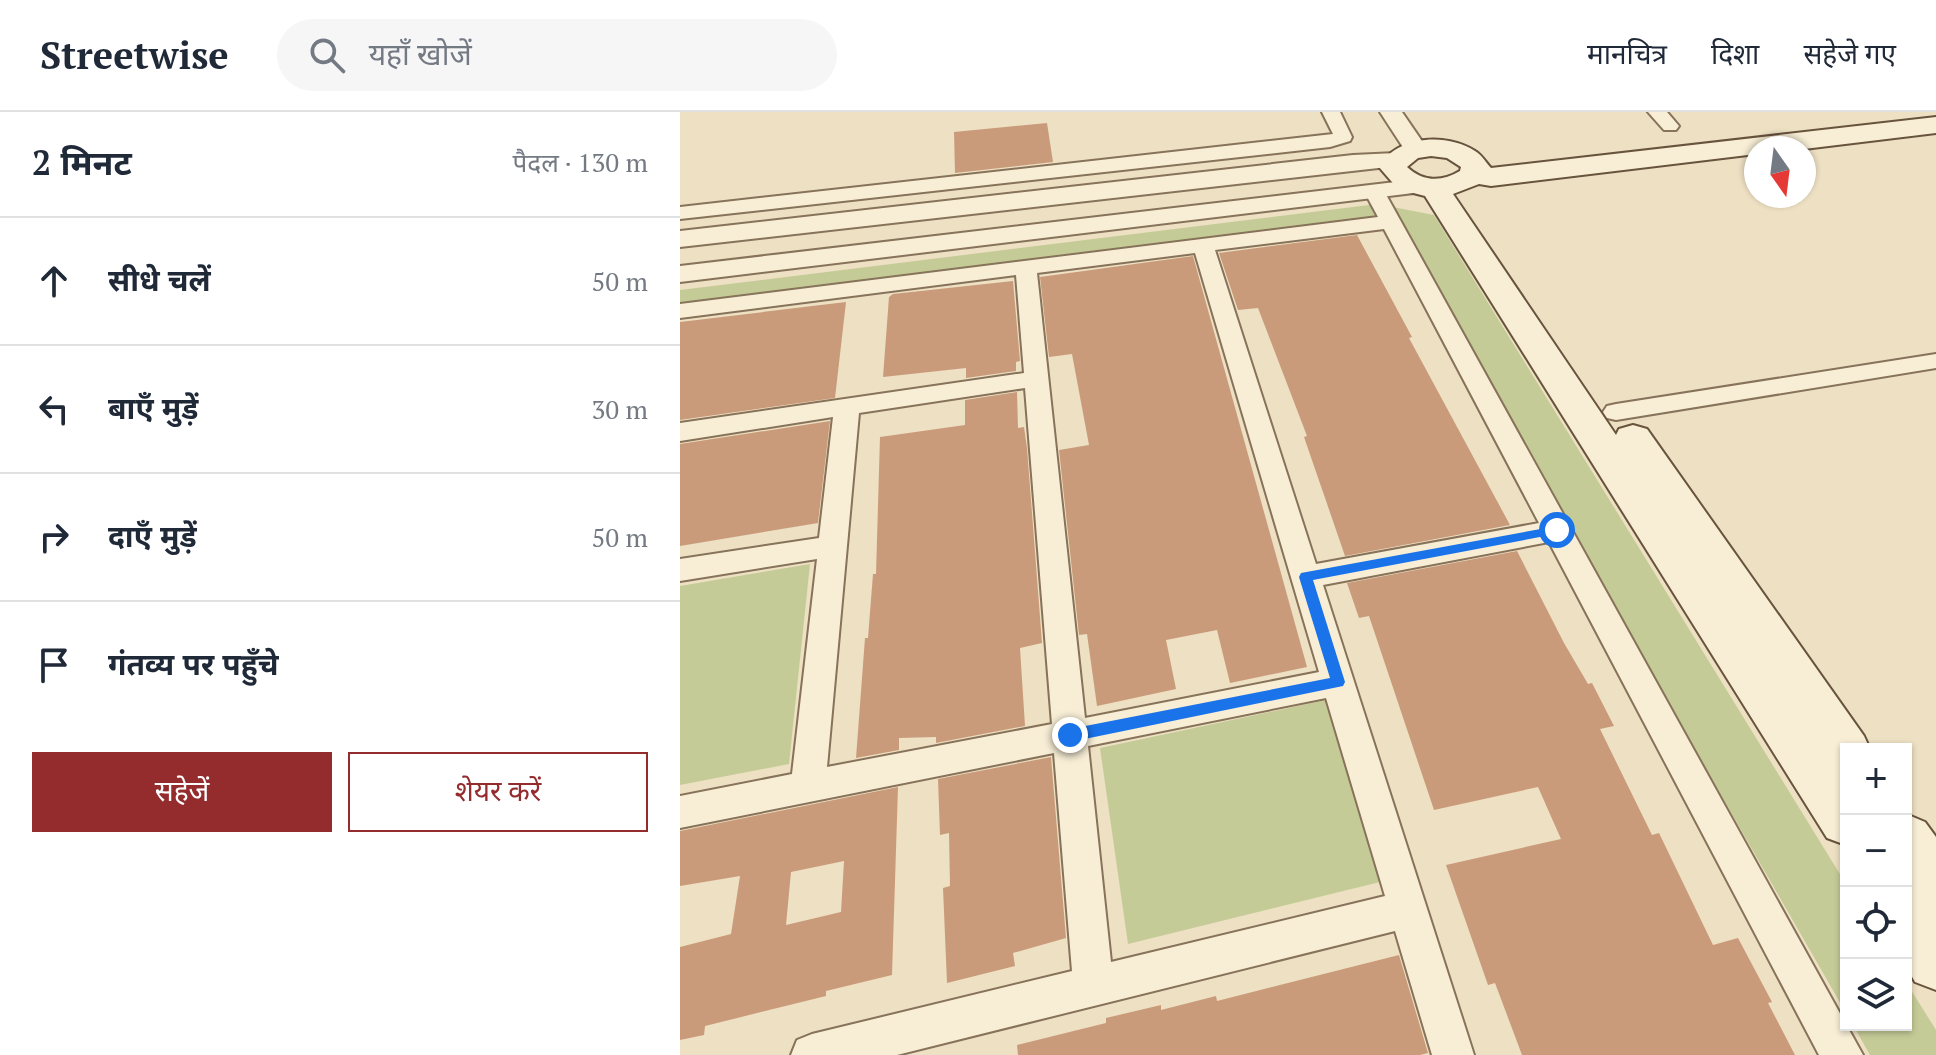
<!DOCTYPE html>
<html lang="hi">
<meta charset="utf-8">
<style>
body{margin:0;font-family:"PT Serif","Noto Sans Devanagari",serif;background:#f6f6f7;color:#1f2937}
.controls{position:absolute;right:24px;bottom:24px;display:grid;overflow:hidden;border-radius:0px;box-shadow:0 2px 6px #0004}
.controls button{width:72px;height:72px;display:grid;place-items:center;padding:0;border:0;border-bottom:2px solid #e0e1e3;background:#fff;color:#1f2937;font:40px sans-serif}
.compass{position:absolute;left:1064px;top:24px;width:72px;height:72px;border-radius:50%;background:#fff;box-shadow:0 2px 6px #0004;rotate:166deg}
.stop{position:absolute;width:24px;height:24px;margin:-18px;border:6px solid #1a73e8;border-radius:50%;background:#fff}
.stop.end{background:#1a73e8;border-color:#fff;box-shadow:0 2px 8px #0008}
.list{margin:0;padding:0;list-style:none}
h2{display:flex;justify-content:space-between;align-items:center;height:104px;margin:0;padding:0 32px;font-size:34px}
h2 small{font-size:26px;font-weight:400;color:#747a83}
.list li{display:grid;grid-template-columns:52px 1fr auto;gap:24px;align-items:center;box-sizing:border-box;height:128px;padding:0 32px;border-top:2px solid #e0e1e3}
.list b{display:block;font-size:30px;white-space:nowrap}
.list em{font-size:26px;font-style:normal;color:#747a83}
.actions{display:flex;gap:16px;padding:24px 32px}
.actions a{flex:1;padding:18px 0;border:2px solid #942c2d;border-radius:0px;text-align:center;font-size:28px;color:#942c2d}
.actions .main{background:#942c2d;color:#fff}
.icon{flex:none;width:44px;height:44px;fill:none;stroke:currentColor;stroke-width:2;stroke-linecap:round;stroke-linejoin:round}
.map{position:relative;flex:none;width:1256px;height:943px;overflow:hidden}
header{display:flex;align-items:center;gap:48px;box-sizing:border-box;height:112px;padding:0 40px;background:#fff;border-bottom:2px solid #e0e1e3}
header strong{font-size:38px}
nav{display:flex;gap:44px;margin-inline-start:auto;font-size:28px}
.search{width:560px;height:72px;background:#f6f6f7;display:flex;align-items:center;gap:20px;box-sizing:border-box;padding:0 28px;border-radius:44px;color:#747a83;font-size:30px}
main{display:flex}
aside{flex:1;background:#fff}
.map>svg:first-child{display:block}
.green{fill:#c5cb97}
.building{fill:#ca9b7a;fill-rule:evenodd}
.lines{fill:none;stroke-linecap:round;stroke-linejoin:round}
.minor-casing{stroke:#87725a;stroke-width:4}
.tertiary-casing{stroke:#87725a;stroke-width:4}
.secondary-casing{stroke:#68533d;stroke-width:4}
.minor{fill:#f8eed6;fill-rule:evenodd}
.tertiary{fill:#f8eed6;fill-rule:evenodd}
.secondary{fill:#f8eed6;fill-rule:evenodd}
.route{fill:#1a73e8}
</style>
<header>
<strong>Streetwise</strong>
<div class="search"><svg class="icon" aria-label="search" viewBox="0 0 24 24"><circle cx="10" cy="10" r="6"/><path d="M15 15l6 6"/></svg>यहाँ खोजें</div>
<nav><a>मानचित्र</a><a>दिशा</a><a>सहेजे गए</a></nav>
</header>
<main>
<aside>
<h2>2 मिनट<small>पैदल · 130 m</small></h2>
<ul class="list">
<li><svg class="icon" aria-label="ahead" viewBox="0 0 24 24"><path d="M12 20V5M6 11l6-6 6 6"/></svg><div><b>सीधे चलें</b></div><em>50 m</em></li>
<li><svg class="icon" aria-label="left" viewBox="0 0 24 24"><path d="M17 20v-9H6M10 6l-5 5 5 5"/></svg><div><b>बाएँ मुड़ें</b></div><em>30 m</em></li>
<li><svg class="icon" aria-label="right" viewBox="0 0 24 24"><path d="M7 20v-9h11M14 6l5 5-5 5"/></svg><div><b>दाएँ मुड़ें</b></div><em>50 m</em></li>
<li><svg class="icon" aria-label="arrive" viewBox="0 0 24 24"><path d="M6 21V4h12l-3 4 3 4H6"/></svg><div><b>गंतव्य पर पहुँचे</b></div></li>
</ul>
<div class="actions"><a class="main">सहेजें</a><a>शेयर करें</a></div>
</aside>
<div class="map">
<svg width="1256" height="943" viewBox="0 0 1256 943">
<rect width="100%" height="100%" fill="#ede0c3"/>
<g class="green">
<path d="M697 92 754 103 1166 772V901L709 105 0 194V178Z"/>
<path d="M130 452 109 652 0 673V474Z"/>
<path d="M646 588 704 769 448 832 420 636Z"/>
<path d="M1226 870 1256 918V943H1190L1173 913H1226Z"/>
</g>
<g class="building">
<path d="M367 11 373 50 275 61 274 20Z"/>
<path d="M677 123 732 225 729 226 830 413 665 444 624 325 627 324 578 196 558 198 539 141Z"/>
<path d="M513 144 627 555 550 571 537 518 486 528 496 577 417 594 407 522 399 523 379 338 409 333 392 242 369 245 360 165Z"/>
<path d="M333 169 340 249 336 250V259L286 266V256L203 265 209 185 213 182Z"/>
<path d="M166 190 155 286 0 308V210Z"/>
<path d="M337 280 338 316 344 315 347 336 362 531 340 536 345 614 256 631V625L219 626V638L176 646 185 526H188L193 462H196L200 325 285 313V288Z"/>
<path d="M150 309 138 411 0 434V332Z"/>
<path d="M837 439 884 531 908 572 912 571 934 614 920 617 972 723 979 721 1033 833 1058 826 1092 890 1088 891 1115 943H842L815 871 808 873 766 753 881 727 858 675 754 698 689 504 679 506 667 471Z"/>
<path d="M371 645 386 826 333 841 335 854 267 871 263 776 270 774 269 721 260 723 258 667Z"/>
<path d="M218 675 212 863 146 879V884L25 914 24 923 0 928V835L51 822 60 764 0 774V719ZM164 749 161 800 106 813 111 760Z"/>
<path d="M719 843 748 941 740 943H338L337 933 426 911V906L481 893V898L536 884 537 889Z"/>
</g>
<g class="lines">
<defs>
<g id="minor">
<path d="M642 0H660L672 25 670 29 650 35 0 107V95L653 22Z"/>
<path d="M968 0H987L999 14 996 18H984Z"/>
<path d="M694 73 704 79 1183 943H1139L869 430 643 473 794 943H752L715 819 217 943H111L117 928 132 922 392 859 374 641 0 716V684L112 662 137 447 0 469V447L139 426 153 305 0 329V311L344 261 336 163 0 206V192L698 105 684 79ZM704 117 859 411 636 452 535 138ZM515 141 639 560 405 606 357 161ZM345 276 372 612 147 655 179 301ZM646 586 705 784 431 850 408 634Z"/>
<path d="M1256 242V256L936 308 927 306 923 300 927 294 936 292Z"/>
</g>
<g id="tertiary">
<path d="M700 0H722L748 38 744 43H728Z"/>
<path d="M716 41 725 43 728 48 725 53 0 135V119L673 43Z"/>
<path d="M741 67 750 69 753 74 750 79 0 170V154Z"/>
</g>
<g id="secondary">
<path d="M1256 5V21L1124 37 1076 36V42L811 74 799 72 773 82 936 323 939 317 953 313 967 317 1184 624 1190 637H1166V661L1163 660 1166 664V733L1147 726 745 84 718 77 699 55C716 24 766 20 795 39 802 43 807 52 811 56ZM751 44 767 46 781 55 780 59C762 70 743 70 727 55L738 46Z"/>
<path d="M1226 702 1245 710 1256 725V878L1235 870 1226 854Z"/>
</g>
</defs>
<use href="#minor" class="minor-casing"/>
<use href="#tertiary" class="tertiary-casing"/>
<use href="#secondary" class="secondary-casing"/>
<use href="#minor" class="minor"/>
<use href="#tertiary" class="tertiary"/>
<use href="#secondary" class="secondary"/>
</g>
<path class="route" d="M877 414 881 415V421L633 468 665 570 663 574 390 630 382 623 390 617 650 566 619 465 621 461Z"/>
</svg>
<div class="controls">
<button>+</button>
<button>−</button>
<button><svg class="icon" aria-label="locate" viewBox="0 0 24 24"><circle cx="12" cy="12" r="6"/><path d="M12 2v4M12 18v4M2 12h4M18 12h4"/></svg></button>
<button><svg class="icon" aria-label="layers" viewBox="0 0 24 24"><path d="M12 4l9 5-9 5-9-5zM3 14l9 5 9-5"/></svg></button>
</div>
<svg class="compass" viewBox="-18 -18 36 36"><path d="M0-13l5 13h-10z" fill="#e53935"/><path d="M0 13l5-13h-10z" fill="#747a83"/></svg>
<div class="stop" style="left:877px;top:418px"></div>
<div class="stop end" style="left:390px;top:623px"></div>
</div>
</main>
